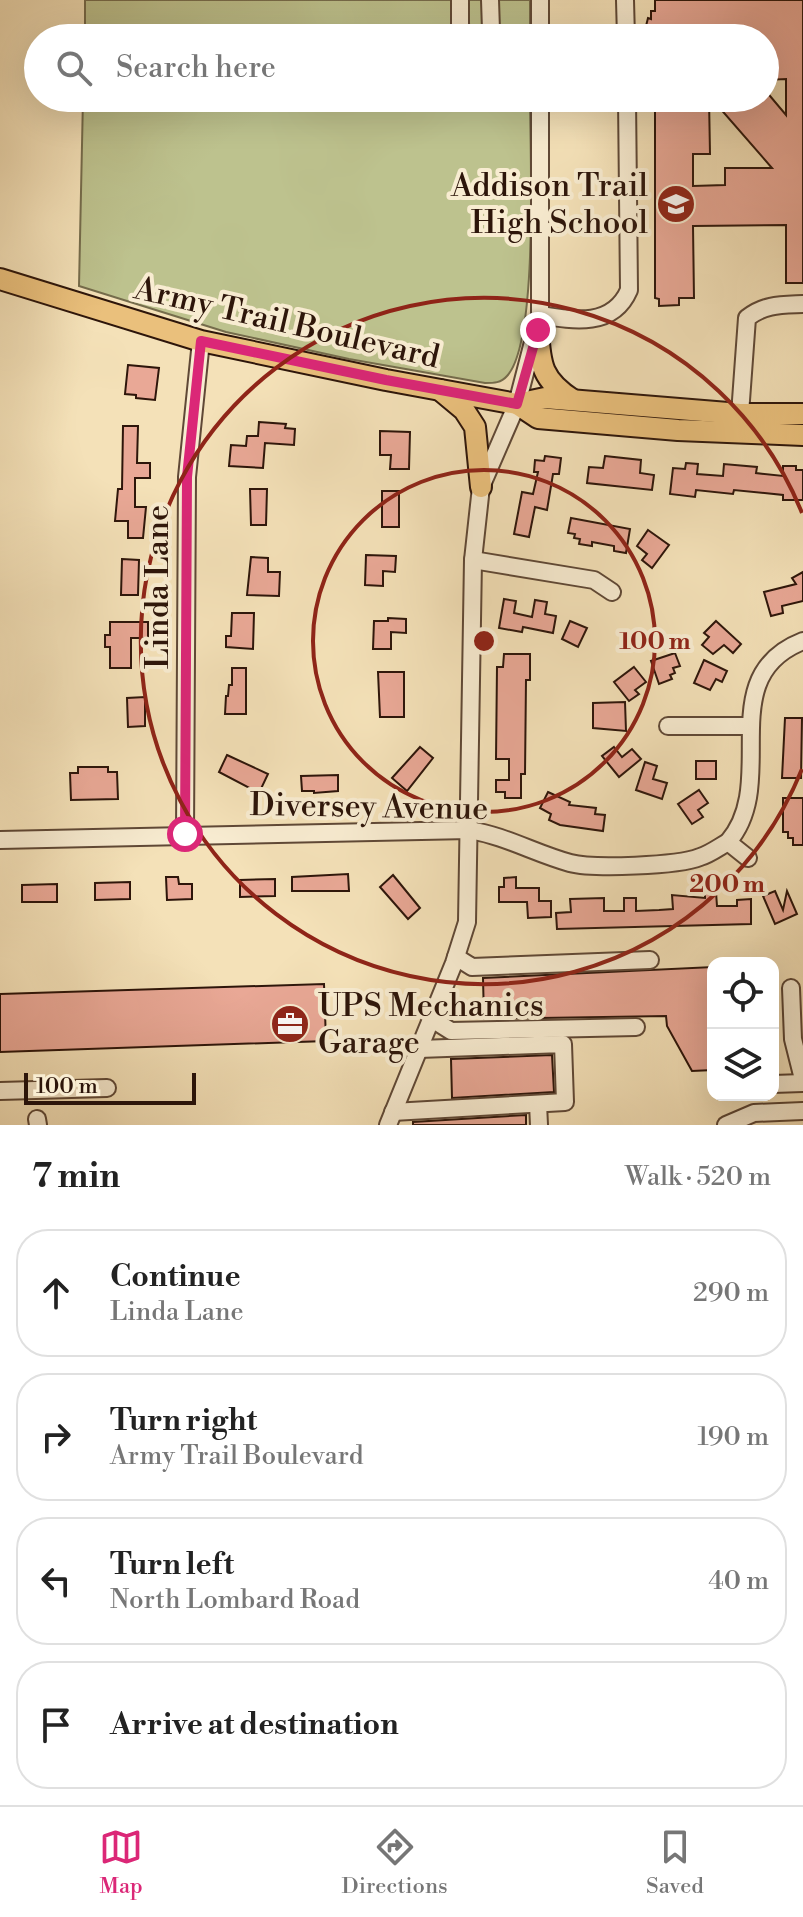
<!DOCTYPE html>
<meta charset="utf-8">
<style>
body{margin:0;font-family:"Libre Bodoni",serif;background:#f2f2f2;color:#222}
.controls{position:absolute;right:24px;bottom:24px;display:grid;overflow:hidden;border-radius:16px;box-shadow:0 8px 32px #0002}
.controls button{width:72px;height:72px;display:grid;place-items:center;padding:0;border:0;border-bottom:2px solid #e0e0e0;background:#fff;color:#222;font:40px sans-serif}
.scale{position:absolute;left:24px;bottom:20px;width:172px;box-sizing:border-box;padding-left:8px;border:4px solid #2d150a;border-top:0;font-size:22px;line-height:28px;white-space:nowrap;color:#2d150a;-webkit-text-stroke:6px #f8ecd1;paint-order:stroke}
.stop{position:absolute;width:24px;height:24px;margin:-18px;border:6px solid #db2777;border-radius:50%;background:#fff}
.stop.end{background:#db2777;border-color:#fff;box-shadow:0 2px 8px #0008}
.list{margin:0;padding:0;list-style:none}
h2{display:flex;justify-content:space-between;align-items:center;height:104px;margin:0;padding:0 32px;font-size:34px}
h2 small{font-size:26px;font-weight:400;color:#767676}
.list li{display:grid;grid-template-columns:52px 1fr auto;gap:24px;align-items:center;box-sizing:border-box;height:128px;margin:0 16px 16px;padding:0 16px;border:2px solid #e0e0e0;border-radius:32px}
.list b{display:block;font-size:30px;white-space:nowrap}
.list p{margin:0;font-size:26px;white-space:nowrap;color:#767676}
.list em{font-size:26px;font-style:normal;color:#767676}
.icon{flex:none;width:44px;height:44px;fill:none;stroke:currentColor;stroke-width:2;stroke-linecap:round;stroke-linejoin:round}
.map{position:relative;flex:none;width:803px;height:1125px;overflow:hidden}
.search{position:absolute;background:#fff;box-shadow:0 8px 32px #0002;left:24px;right:24px;top:24px;height:88px;display:flex;align-items:center;gap:20px;box-sizing:border-box;padding:0 28px;border-radius:44px;color:#767676;font-size:30px}
.sheet{height:680px;background:#fff}
nav{display:flex;justify-content:space-around;align-items:center;box-sizing:border-box;height:112px;border-top:2px solid #e0e0e0;background:#fff;font-size:22px;color:#767676}
nav a{display:grid;justify-items:center;gap:4px}
nav .on{color:#db2777}
.map>svg:first-child{display:block}
.green{fill:#bdc28e;stroke:#756c4c;stroke-width:2}
.building{fill:#e9a896;stroke:#2d150a;stroke-width:2}
.lines{fill:none;stroke-linecap:round;stroke-linejoin:round}
.minor-casing{stroke:#5f4836;stroke-width:20}
.major-casing{stroke:#2d150a;stroke-width:24}
.minor{stroke:#f8ecd1;stroke-width:16}
.major{stroke:#eac07c;stroke-width:20}
.route{stroke:#db2777;stroke-width:10}
.ring{fill:none;stroke:#8f2418;stroke-width:4}
.labels{text-anchor:middle;dominant-baseline:central;stroke-width:8;stroke-linejoin:round;paint-order:stroke}
.poi-label{font-size:32px;fill:#2d150a;stroke:#f8ecd1;text-anchor:end}
.street-label{font-size:32px;fill:#2d150a;stroke:#f8ecd1}
.centre{fill:#8f2418;stroke:#f8ecd1;stroke-width:4}
.ring-label{font-size:24px;text-anchor:middle;font-weight:bold;fill:#8f2418;stroke:#f8ecd1;stroke-width:8;stroke-linejoin:round;paint-order:stroke}
</style>
<div class="map">
<svg width="803" height="1125" viewBox="0 0 803 1125">
<rect width="100%" height="100%" fill="#f4e1b8"/>
<filter id="stains"><feTurbulence type="fractalNoise" baseFrequency=".0025" numOctaves="4"/><feColorMatrix values="0 0 0 0 .2 0 0 0 0 .09 0 0 0 0 .02 0 0 0 .5 -.17"/></filter>
<radialGradient id="worn" r=".72"><stop offset=".6" stop-color="#630" stop-opacity="0"/><stop offset="1" stop-color="#630" stop-opacity=".3"/></radialGradient>
<g class="green">
<rect x="85" y="0" width="445" height="38"/>
<path d="M83 98H530C530 150 539 342 507 376 501 383 494 383 485 383L349 359 226 332 79 286Z"/>
</g>
<g class="building">
<path d="M655 0H803V283H786V225L693 226 694 298H679V305L659 306V299L655 298V98H709L710 154H693V186L725 185V168H772L711 98H765V90L786 115V79L765 80V38H643L648 18 651 19V11H655Z"/>
<path d="M128 365 159 368 155 400 136 398V395L125 394Z"/>
<path d="M259 422 286 424 285 428 295 429 294 445 265 443 263 468 229 466 231 445 246 446 247 436H258Z"/>
<path d="M123 426H138L137 463H150V478H135V507H146L143 538H128V521H115L118 489H122Z"/>
<path d="M380 431 410 432 409 469H390L391 455H380Z"/>
<path d="M545 456 561 458 559 474H553L547 510 535 507 529 537 514 534 522 492 533 494 538 472H534L535 460 544 461Z"/>
<path d="M605 456 641 460 640 473 654 475 652 490 587 483 589 467 603 468Z"/>
<path d="M686 463 698 464 697 474 723 476 724 464 757 467 756 473 783 476V466H796V470H803V500H783V495L734 490 733 494 696 490 695 497 670 494 673 468 685 469Z"/>
<path d="M250 489H267L266 525H251Z"/>
<rect x="382" y="491" width="17" height="36"/>
<path d="M571 518 630 529 626 553 614 551V546L592 542V546L579 544 580 539 574 538 575 534 568 533Z"/>
<path d="M648 530 669 545 652 568 642 560 647 554 637 546Z"/>
<path d="M366 555 396 556 395 572 383 571V586L365 585Z"/>
<path d="M251 557 268 558V572H280L279 596 247 595Z"/>
<path d="M122 559 139 560 138 595H121Z"/>
<path d="M803 572V601L782 606 783 613 771 616 764 592 796 584 792 578Z"/>
<path d="M504 599 516 601 514 613 532 617 535 600 547 602 545 614 556 616 553 633 523 627 522 632 499 628Z"/>
<path d="M232 613H254L253 649 226 647V636H231Z"/>
<path d="M388 618 406 619V633L391 632V649H373L374 621H388Z"/>
<path d="M570 621 587 628 578 647 562 639Z"/>
<path d="M716 621 741 644 733 653 724 645 713 654 702 645 709 637 704 633Z"/>
<path d="M110 622H148V638H131V668H110V647H105V635H110Z"/>
<path d="M675 653 680 666 673 668 675 673 670 675 672 679 659 684 651 661Z"/>
<path d="M504 654H530V680H526L525 774H521V798H505V792H496V780H509V759H496L497 667H503Z"/>
<path d="M704 660 727 671 722 682 716 679 710 690 694 683Z"/>
<path d="M634 667 646 682 635 690 639 694 629 701 614 682Z"/>
<path d="M232 668H246V714H225L226 696H228L229 685H232Z"/>
<path d="M378 672H404V717H380Z"/>
<path d="M145 697V726L128 727 127 698Z"/>
<path d="M625 702 626 731 593 728V703Z"/>
<path d="M785 718H802L801 778H782Z"/>
<path d="M420 747 433 758 407 791 392 778Z"/>
<path d="M614 747 622 757 632 749 641 759 619 777 602 756Z"/>
<path d="M227 755 268 774 259 793 219 772Z"/>
<rect x="696" y="761" width="20" height="18"/>
<path d="M645 762 657 766 653 779 667 783 662 799 636 790Z"/>
<path d="M78 767H108V772H117L118 799 71 800 70 773H78Z"/>
<path d="M338 775V791L314 793V791H302L301 776Z"/>
<path d="M699 790 708 803 698 810 703 817 692 824 678 804Z"/>
<path d="M548 792 570 802 569 805 596 808 595 814 605 815 603 831 560 825 549 820 551 814 540 808Z"/>
<path d="M783 798H803V845H793V838H788V832H783Z"/>
<path d="M348 874 349 891H292V877Z"/>
<path d="M393 875 420 908 408 919 380 887Z"/>
<path d="M166 877H178L179 884H192V899L167 900Z"/>
<path d="M516 877V888H539V901H551V917L528 918 527 902H499V887H504V878Z"/>
<path d="M275 879V896L240 897V880Z"/>
<path d="M130 882V899L95 900V883Z"/>
<path d="M57 884V902H22V885Z"/>
<path d="M775 891 783 910 787 891 797 914 775 924 763 896Z"/>
<path d="M705 892H716L717 906H737V900L751 899V924L557 929 556 913 571 912 570 899 604 898V911H624V898H636V911L659 910 673 909 672 895 705 898Z"/>
<path d="M713 967V1070L692 1071 667 1026 666 1016 484 1019 483 978Z"/>
<path d="M324 984 326 1041 0 1052V994Z"/>
<path d="M552 1055 554 1092 452 1098 451 1059Z"/>
<path d="M526 1115V1125H413V1122Z"/>
</g>
<g class="lines">
<defs>
<g id="minor">
<path d="M460 0V27L468 38"/>
<path d="M540 0V38"/>
<path d="M625 0 626 38"/>
<path d="M486 38 491 30 490 0"/>
<path d="M540 315C575 321 613 327 629 290L627 98"/>
<path d="M740 414 747 318C765 304 781 305 803 304"/>
<path d="M473 560 594 580 612 592"/>
<path d="M668 726H750"/>
<path d="M185 834 187 477 201 341"/>
<path d="M0 840 469 830C506 836 534 853 570 863 593 869 678 866 700 857 710 854 719 847 728 842"/>
<path d="M748 858 728 842C781 781 711 677 803 641"/>
<path d="M456 957 472 967 650 960"/>
<path d="M791 988 793 1039 803 1079"/>
<path d="M432 1019 451 1031 636 1027"/>
<path d="M773 1084 803 1083"/>
<path d="M0 1091 107 1088"/>
<path d="M538 1104 539 1125"/>
<path d="M393 1112 565 1102 563 1044 419 1049"/>
<path d="M37 1119 38 1125"/>
<path d="M388 1125 454 963 467 922 473 560 481 487 517 404 540 315V98"/>
<path d="M726 1125 754 1113 803 1111"/>
</g>
<g id="major">
<path d="M0 279 201 341 386 380 517 404 545 398 740 414H803"/>
<path d="M538 330C540 365 542 380 573 400"/>
<path d="M440 390 464 410 475 427 481 487"/>
<path d="M517 404 538 418 678 430 803 435"/>
</g>
</defs>
<use href="#minor" class="minor-casing"/>
<use href="#major" class="major-casing"/>
<use href="#minor" class="minor"/>
<use href="#major" class="major"/>
</g>
<g class="lines">
<path class="route" d="M185 834 187 477 201 341 386 380 517 404 538 330"/>
</g>
<g class="ring">
<circle cx="484" cy="641" r="171"/>
<path d="M802 769A343 343 0 1 1 802 513"/>
</g>
<defs>
<symbol id="school-disc" viewBox="-11 -11 22 22"><circle r="9.5" fill="#8f2418" stroke="#f8ecd1"/><path d="M0-5L7-2L0 1L-7-2ZM-4 1L0 2.5L4 1V4Q0 6-4 4Z" fill="#fff"/></symbol>
<symbol id="office-disc" viewBox="-11 -11 22 22"><circle r="9.5" fill="#8f2418" stroke="#f8ecd1"/><path d="M-6-3h4V-5.5h4V-3h4V5H-6ZM-1-4.5V-3h2v-1.5ZM-6 0V1H6V0Z" fill="#fff"/></symbol>
</defs>
<g fill-rule="evenodd">
<use href="#school-disc" x="654" y="182" width="44" height="44"/>
<use href="#office-disc" x="268" y="1002" width="44" height="44"/>
</g>
<g class="labels">
<g class="poi-label">
<text x="648" y="186">Addison Trail<tspan x="648" dy="37">High School</tspan></text>
<text x="318" y="1006" text-anchor="start">UPS Mechanics<tspan x="318" dy="37">Garage</tspan></text>
</g>
<g class="street-label">
<text transform="translate(287 323) rotate(13)">Army Trail Boulevard</text>
<text transform="translate(158 587) rotate(-90)">Linda Lane</text>
<text transform="translate(369 807) rotate(1)">Diversey Avenue</text>
</g>
</g>
<circle cx="484" cy="641" r="12" class="centre"/>
<g class="ring-label">
<text x="655" y="649">100 m</text>
<text x="727" y="892">200 m</text>
</g>
<rect width="100%" height="100%" filter="url(#stains)"/>
<rect width="100%" height="100%" fill="url(#worn)"/>
</svg>
<div class="controls">
<button><svg class="icon" aria-label="locate" viewBox="0 0 24 24"><circle cx="12" cy="12" r="6"/><path d="M12 2v4M12 18v4M2 12h4M18 12h4"/></svg></button>
<button><svg class="icon" aria-label="layers" viewBox="0 0 24 24"><path d="M12 4l9 5-9 5-9-5zM3 14l9 5 9-5"/></svg></button>
</div>
<div class="scale">100 m</div>
<div class="stop" style="left:185px;top:834px"></div>
<div class="stop end" style="left:538px;top:330px"></div>
<div class="search"><svg class="icon" aria-label="search" viewBox="0 0 24 24"><circle cx="10" cy="10" r="6"/><path d="M15 15l6 6"/></svg>Search here</div>
</div>
<section class="sheet">
<h2>7 min<small>Walk · 520 m</small></h2>
<ul class="list">
<li><svg class="icon" aria-label="ahead" viewBox="0 0 24 24"><path d="M12 20V5M6 11l6-6 6 6"/></svg><div><b>Continue</b><p>Linda Lane</p></div><em>290 m</em></li>
<li><svg class="icon" aria-label="right" viewBox="0 0 24 24"><path d="M7 20v-9h11M14 6l5 5-5 5"/></svg><div><b>Turn right</b><p>Army Trail Boulevard</p></div><em>190 m</em></li>
<li><svg class="icon" aria-label="left" viewBox="0 0 24 24"><path d="M17 20v-9H6M10 6l-5 5 5 5"/></svg><div><b>Turn left</b><p>North Lombard Road</p></div><em>40 m</em></li>
<li><svg class="icon" aria-label="arrive" viewBox="0 0 24 24"><path d="M6 21V4h12l-3 4 3 4H6"/></svg><div><b>Arrive at destination</b></div></li>
</ul>
</section>
<nav>
<a class="on"><svg class="icon" aria-label="map" viewBox="0 0 24 24"><path d="M3 6l6-2 6 2 6-2v14l-6 2-6-2-6 2zM9 4v14M15 6v14"/></svg>Map</a>
<a><svg class="icon" aria-label="directions" viewBox="0 0 24 24"><path d="M12 3l9 9-9 9-9-9zM9 14v-3h6M13 9l2 2-2 2"/></svg>Directions</a>
<a><svg class="icon" aria-label="saved" viewBox="0 0 24 24"><path d="M7 4h10v16l-5-4-5 4z"/></svg>Saved</a>
</nav>
